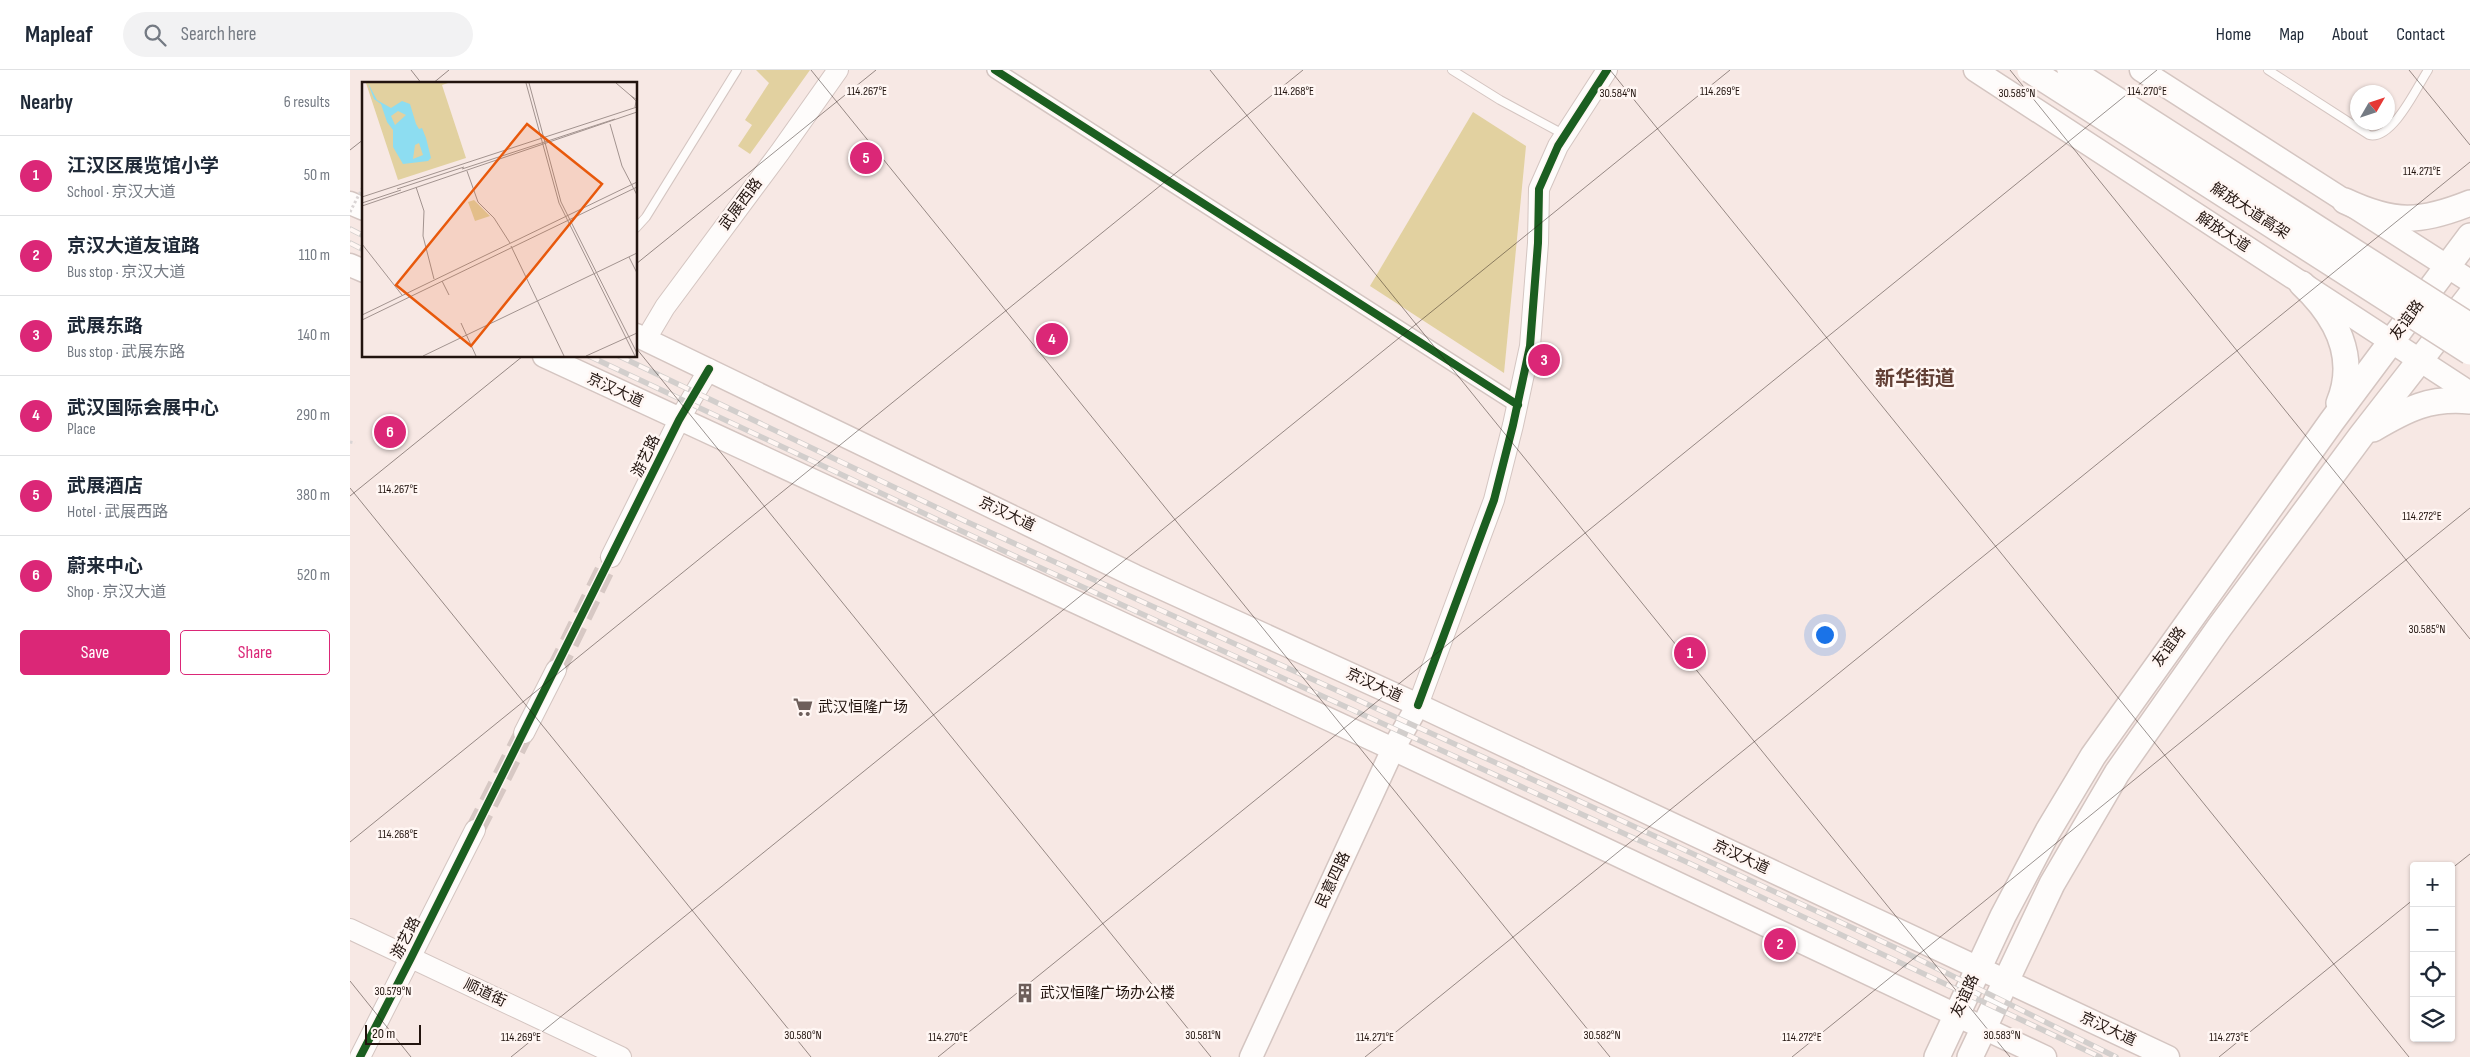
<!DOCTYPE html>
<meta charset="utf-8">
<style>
body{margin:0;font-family:"Sofia Sans Condensed","Noto Sans SC",sans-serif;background:#f2f2f3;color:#1f2937}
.controls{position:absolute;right:15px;bottom:15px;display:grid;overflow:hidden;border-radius:5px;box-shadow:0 1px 4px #0004}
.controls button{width:45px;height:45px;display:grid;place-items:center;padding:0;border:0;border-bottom:1px solid #e0e1e3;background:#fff;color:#1f2937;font:25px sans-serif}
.compass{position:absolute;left:2000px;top:15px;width:45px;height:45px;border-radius:50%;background:#fff;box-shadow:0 1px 4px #0004;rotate:51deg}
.scale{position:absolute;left:15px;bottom:12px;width:56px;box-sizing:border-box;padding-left:5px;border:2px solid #22140f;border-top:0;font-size:14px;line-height:18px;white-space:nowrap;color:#22140f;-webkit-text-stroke:4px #fff6f3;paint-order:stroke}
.you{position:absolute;left:1474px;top:564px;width:18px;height:18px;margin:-12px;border:4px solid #fff;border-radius:50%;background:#1a73e8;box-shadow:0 0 0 8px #1a73e833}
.badge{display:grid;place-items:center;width:32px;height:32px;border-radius:50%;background:#db2777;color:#fff;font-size:16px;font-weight:700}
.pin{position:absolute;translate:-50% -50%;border:2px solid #fff;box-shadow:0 1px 5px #0006}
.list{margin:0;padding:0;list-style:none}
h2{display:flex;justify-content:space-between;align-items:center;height:65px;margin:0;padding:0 20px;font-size:21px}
h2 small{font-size:16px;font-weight:400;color:#747a83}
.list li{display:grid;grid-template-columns:32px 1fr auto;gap:15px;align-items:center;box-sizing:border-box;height:80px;padding:0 20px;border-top:1px solid #e0e1e3}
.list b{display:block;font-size:19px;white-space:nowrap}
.list p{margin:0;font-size:16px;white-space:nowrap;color:#747a83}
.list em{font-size:16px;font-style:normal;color:#747a83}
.actions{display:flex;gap:10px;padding:15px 20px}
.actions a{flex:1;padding:11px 0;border:1px solid #db2777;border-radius:5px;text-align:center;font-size:18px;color:#db2777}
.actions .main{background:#db2777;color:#fff}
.icon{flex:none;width:28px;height:28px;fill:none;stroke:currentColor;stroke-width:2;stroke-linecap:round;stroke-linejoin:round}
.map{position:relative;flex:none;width:2120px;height:987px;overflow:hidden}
header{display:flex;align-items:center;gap:30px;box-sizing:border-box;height:70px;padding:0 25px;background:#fff;border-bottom:1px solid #e0e1e3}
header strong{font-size:24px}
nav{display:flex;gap:28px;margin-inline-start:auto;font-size:18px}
.search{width:350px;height:45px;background:#f2f2f3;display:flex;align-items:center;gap:12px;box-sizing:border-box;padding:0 18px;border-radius:28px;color:#747a83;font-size:19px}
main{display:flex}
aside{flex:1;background:#fff}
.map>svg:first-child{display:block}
.green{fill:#e2d1a0}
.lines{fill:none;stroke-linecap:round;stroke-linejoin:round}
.tertiary-tunnel{stroke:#d7c8c4;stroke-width:20;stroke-dasharray:20 10;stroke-linecap:butt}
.service-casing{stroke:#d4c5c1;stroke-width:10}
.minor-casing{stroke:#d4c5c1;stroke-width:18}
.tertiary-casing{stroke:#d4c5c1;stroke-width:22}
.secondary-casing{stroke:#d4c5c1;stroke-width:25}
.primary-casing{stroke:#d4c5c1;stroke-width:28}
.path{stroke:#dad5d5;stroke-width:3;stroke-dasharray:2.5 2.5;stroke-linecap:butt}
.service{stroke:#fefcfb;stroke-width:8}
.minor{stroke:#fefcfb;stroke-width:15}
.tertiary{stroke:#fefcfb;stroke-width:20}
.secondary{stroke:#fefcfb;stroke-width:22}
.primary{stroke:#fefcfb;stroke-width:25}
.rail-casing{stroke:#d2cecc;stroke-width:5.5}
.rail{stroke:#fff6f3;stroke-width:4;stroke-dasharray:11;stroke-linecap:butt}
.primary-bridge-casing{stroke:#d4c5c1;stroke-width:28;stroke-linecap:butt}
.path-bridge{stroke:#dad5d5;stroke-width:3;stroke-dasharray:2.5 2.5;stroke-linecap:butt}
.primary-bridge{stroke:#fefcfb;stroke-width:25}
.cycleway-casing{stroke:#fff6f3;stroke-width:11}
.cycleway{stroke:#1b5e20;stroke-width:8}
.ticks{fill:none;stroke:#22140f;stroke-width:1;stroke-opacity:0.45}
.labels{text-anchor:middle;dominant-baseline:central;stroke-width:5;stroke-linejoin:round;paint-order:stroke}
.street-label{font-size:15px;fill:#22140f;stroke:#fff6f3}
.poi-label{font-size:15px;fill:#22140f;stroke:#fff6f3;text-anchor:start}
.district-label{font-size:20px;font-weight:bold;fill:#623f35;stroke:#fff6f3}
.inset-road{fill:none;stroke:#a2938f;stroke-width:1}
.view{fill:#e8590c;fill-opacity:0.15;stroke:#e8590c;stroke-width:2.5}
.inset-edge{fill:none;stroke:#22140f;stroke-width:2.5}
.ticks-label{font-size:12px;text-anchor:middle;fill:#22140f;stroke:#fff6f3;stroke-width:5;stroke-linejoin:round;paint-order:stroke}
</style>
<header>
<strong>Mapleaf</strong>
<div class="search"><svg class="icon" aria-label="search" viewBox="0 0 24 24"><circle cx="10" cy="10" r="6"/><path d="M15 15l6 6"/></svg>Search here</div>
<nav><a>Home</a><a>Map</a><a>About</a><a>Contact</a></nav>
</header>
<main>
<aside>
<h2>Nearby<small>6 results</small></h2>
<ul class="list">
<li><span class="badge">1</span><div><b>江汉区展览馆小学</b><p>School · 京汉大道</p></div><em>50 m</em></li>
<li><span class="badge">2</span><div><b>京汉大道友谊路</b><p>Bus stop · 京汉大道</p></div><em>110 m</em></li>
<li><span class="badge">3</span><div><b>武展东路</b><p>Bus stop · 武展东路</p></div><em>140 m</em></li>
<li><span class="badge">4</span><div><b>武汉国际会展中心</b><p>Place</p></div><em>290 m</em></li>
<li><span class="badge">5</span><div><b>武展酒店</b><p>Hotel · 武展西路</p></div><em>380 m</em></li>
<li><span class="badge">6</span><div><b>蔚来中心</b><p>Shop · 京汉大道</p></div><em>520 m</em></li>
</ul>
<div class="actions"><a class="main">Save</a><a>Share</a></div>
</aside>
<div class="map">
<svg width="2120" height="987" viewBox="0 0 2120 987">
<rect width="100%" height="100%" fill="#f7e8e4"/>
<g class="green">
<path d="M406 0H460L400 84 388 76 402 55 395 50 419 13Z"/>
<path d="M1123 42 1176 76 1154 303 1020 216Z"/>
</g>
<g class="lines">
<g class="tertiary-tunnel">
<path d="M206 600 261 487"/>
<path d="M125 760 174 663"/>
</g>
<defs>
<g id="service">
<path d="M1102 0 1150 30 1215 65"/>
<path d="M1918 0 2019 65C2042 71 2067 17 2078 0"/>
<path d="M286 158 296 147 387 0"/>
</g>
<path id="minor" d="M645 0 1168 335"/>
<g id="tertiary">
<path d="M296 269 315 237 430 82 488 0"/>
<path d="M261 487 329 350 359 299"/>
<path d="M1068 635 1144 430 1163 355 1180 276 1188 173 1189 119 1208 76 1257 0"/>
<path d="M174 663 206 600"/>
<path d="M0 859 271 987"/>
<path d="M10 987 125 760"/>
</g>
<g id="secondary">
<path d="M1625 0 2120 323"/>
<path d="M1791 0 2120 211"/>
<path d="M0 133 14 139"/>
<path d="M0 195 14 201"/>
<path d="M286 265 785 506 1068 635 1818 987"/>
<path d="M194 286 1043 679 1695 987"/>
<path d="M901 987 1043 679 1068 635"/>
</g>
<g id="primary">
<path d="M1995 131C2044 154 2070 153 2120 133"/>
<path d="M1952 214C1986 246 2008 287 1989 333"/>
<path d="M2023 359C2057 339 2080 327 2120 331"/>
<path d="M1587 987 1653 846 1698 761 1743 686 1982 351 2120 166"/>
<path d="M1620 987 1702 814 1767 703 1869 558 2011 366 2120 226"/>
</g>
</defs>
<use href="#service" class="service-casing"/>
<use href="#minor" class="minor-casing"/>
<use href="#tertiary" class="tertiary-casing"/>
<use href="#secondary" class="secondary-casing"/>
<use href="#primary" class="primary-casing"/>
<path class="path" d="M0 372 5 373"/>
<use href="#service" class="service"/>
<use href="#minor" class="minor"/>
<use href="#tertiary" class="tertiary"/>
<use href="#secondary" class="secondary"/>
<use href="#primary" class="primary"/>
<defs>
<g id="rail">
<path d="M0 159 14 166"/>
<path d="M0 173 14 180"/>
<path d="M239 286 669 488 1341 794 1750 987"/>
<path d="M269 286 615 451 1199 717 1546 878 1766 987"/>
</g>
</defs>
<use href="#rail" class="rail-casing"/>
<use href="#rail" class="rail"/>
<defs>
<g id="primary-bridge">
<path d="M1680 0 2120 282"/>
<path d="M1720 0 2120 256"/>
</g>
</defs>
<use href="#primary-bridge" class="primary-bridge-casing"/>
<path class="path-bridge" d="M0 142 14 115"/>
<use href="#primary-bridge" class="primary-bridge"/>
<defs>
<g id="cycleway">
<path d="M645 0 1168 335"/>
<path d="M1068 635 1144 430 1163 355 1180 276 1188 173 1189 119 1208 76 1257 0"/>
<path d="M10 987 61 888 329 350 359 299"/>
</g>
</defs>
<use href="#cycleway" class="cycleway-casing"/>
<use href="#cycleway" class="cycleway"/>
</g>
<path class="ticks" d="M61 0 72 14M461 0 1260 987M860 0 1660 987M1260 0 2059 987M1660 0 2120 569M2059 0 2120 75M82 14 99 0M0 80 14 69M286 194 526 0M286 278 861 987M0 418 461 987M0 426 173 286M0 772 953 0M2101 799 2120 784M0 911 61 987M161 987 1380 0M588 987 1807 0M1015 987 2120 92M1442 987 2120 438M1869 987 2064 829"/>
<defs>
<symbol id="supermarket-bare" viewBox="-9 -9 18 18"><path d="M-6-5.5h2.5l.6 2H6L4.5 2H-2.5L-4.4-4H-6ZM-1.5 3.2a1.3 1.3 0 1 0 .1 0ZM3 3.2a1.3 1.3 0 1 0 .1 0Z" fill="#6d5e5a" stroke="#fff6f3" stroke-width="2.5" paint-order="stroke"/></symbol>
<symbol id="building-bare" viewBox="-9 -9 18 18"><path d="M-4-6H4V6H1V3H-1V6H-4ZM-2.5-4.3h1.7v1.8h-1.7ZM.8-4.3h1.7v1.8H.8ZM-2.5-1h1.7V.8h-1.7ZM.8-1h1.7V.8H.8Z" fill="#6d5e5a" stroke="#fff6f3" stroke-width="2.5" paint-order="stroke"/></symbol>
</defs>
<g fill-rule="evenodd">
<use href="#supermarket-bare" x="439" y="623" width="28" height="28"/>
<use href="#building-bare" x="661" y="909" width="28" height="28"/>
</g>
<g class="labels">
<g class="street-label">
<text transform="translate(391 134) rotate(-53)">武展西路</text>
<text transform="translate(1900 141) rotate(33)">解放大道高架</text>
<text transform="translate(1873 162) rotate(33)">解放大道</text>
<text transform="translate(2057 250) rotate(-53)">友谊路</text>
<text transform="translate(265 320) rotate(25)">京汉大道</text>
<text transform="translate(296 386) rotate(-64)">游艺路</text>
<text transform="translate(657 444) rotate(26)">京汉大道</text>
<text transform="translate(1819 577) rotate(-54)">友谊路</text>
<text transform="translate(1024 615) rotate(25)">京汉大道</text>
<text transform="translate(1391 787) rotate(25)">京汉大道</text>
<text transform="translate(983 810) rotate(-65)">民意四路</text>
<text transform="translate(56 868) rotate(-63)">游艺路</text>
<text transform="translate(135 923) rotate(25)">顺道街</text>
<text transform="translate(1615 926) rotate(-65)">友谊路</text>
<text transform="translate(1758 959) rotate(25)">京汉大道</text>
</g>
<g class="poi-label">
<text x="468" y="637">武汉恒隆广场</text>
<text x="690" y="923">武汉恒隆广场办公楼</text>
</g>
<g class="district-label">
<text x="1565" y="309">新华街道</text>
</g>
</g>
<g transform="translate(12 12)">
<rect width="275" height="275" fill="#f7e8e4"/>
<path d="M4 1H86L80 3 104 76 36 98ZM112 118 128 134 113 139 106 120Z" fill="#e2d1a0"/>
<path d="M6 1 15 18 29 26 40 19 48 22 54 42 57 47 60 46 64 56 69 76 66 79 41 82 31 65V48L25 40 19 22 12 17ZM36 29 44 33 33 43 29 34ZM57 61 61 73 51 77 53 63Z" fill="#8dddf1" fill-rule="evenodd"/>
<path class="inset-road" d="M164 1 197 121 273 274M167 1 199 120 275 271M254 1 268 13M273 25 274 19 268 13 275 18M248 42 260 84 275 113M100 87 253 37M105 89 116 120 132 136 148 161M54 105 62 129 61 154 72 197M35 107 102 85M0 115 275 25M0 121 39 108M0 124 275 30M0 162 40 213M149 164 202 274M267 175 275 191M80 199 87 213M0 233 275 100M0 238 275 105M99 241 114 274M61 274 275 171M224 274 275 251"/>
<path class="view" d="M165 42 240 102 109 264 34 203Z"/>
<rect width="275" height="275" class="inset-edge"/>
</g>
<g class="ticks-label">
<text x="517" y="25">114.267°E</text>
<text x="944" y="25">114.268°E</text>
<text x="1370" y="25">114.269°E</text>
<text x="1797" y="25">114.270°E</text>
<text x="1268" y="27">30.584°N</text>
<text x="1667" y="27">30.585°N</text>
<text x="2072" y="105">114.271°E</text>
<text x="48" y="423">114.267°E</text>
<text x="2072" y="450">114.272°E</text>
<text x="2077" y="563">30.585°N</text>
<text x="48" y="768">114.268°E</text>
<text x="43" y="925">30.579°N</text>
<text x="453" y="969">30.580°N</text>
<text x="853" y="969">30.581°N</text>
<text x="1252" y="969">30.582°N</text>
<text x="1652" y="969">30.583°N</text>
<text x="171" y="971">114.269°E</text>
<text x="598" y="971">114.270°E</text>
<text x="1025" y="971">114.271°E</text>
<text x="1452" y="971">114.272°E</text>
<text x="1879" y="971">114.273°E</text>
</g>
</svg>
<div class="controls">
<button>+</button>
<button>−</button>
<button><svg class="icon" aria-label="locate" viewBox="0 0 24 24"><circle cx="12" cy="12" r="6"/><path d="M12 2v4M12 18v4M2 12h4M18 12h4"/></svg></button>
<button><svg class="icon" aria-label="layers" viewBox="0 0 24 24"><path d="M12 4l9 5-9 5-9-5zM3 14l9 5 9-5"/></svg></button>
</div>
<svg class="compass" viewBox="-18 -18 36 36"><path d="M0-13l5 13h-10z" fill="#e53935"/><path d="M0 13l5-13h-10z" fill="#747a83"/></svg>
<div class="scale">20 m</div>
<div class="you"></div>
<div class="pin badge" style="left:1340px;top:583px">1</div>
<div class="pin badge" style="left:1430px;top:874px">2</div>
<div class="pin badge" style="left:1194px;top:290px">3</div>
<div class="pin badge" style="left:702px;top:269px">4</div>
<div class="pin badge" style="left:516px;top:88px">5</div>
<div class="pin badge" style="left:40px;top:362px">6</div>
</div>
</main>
